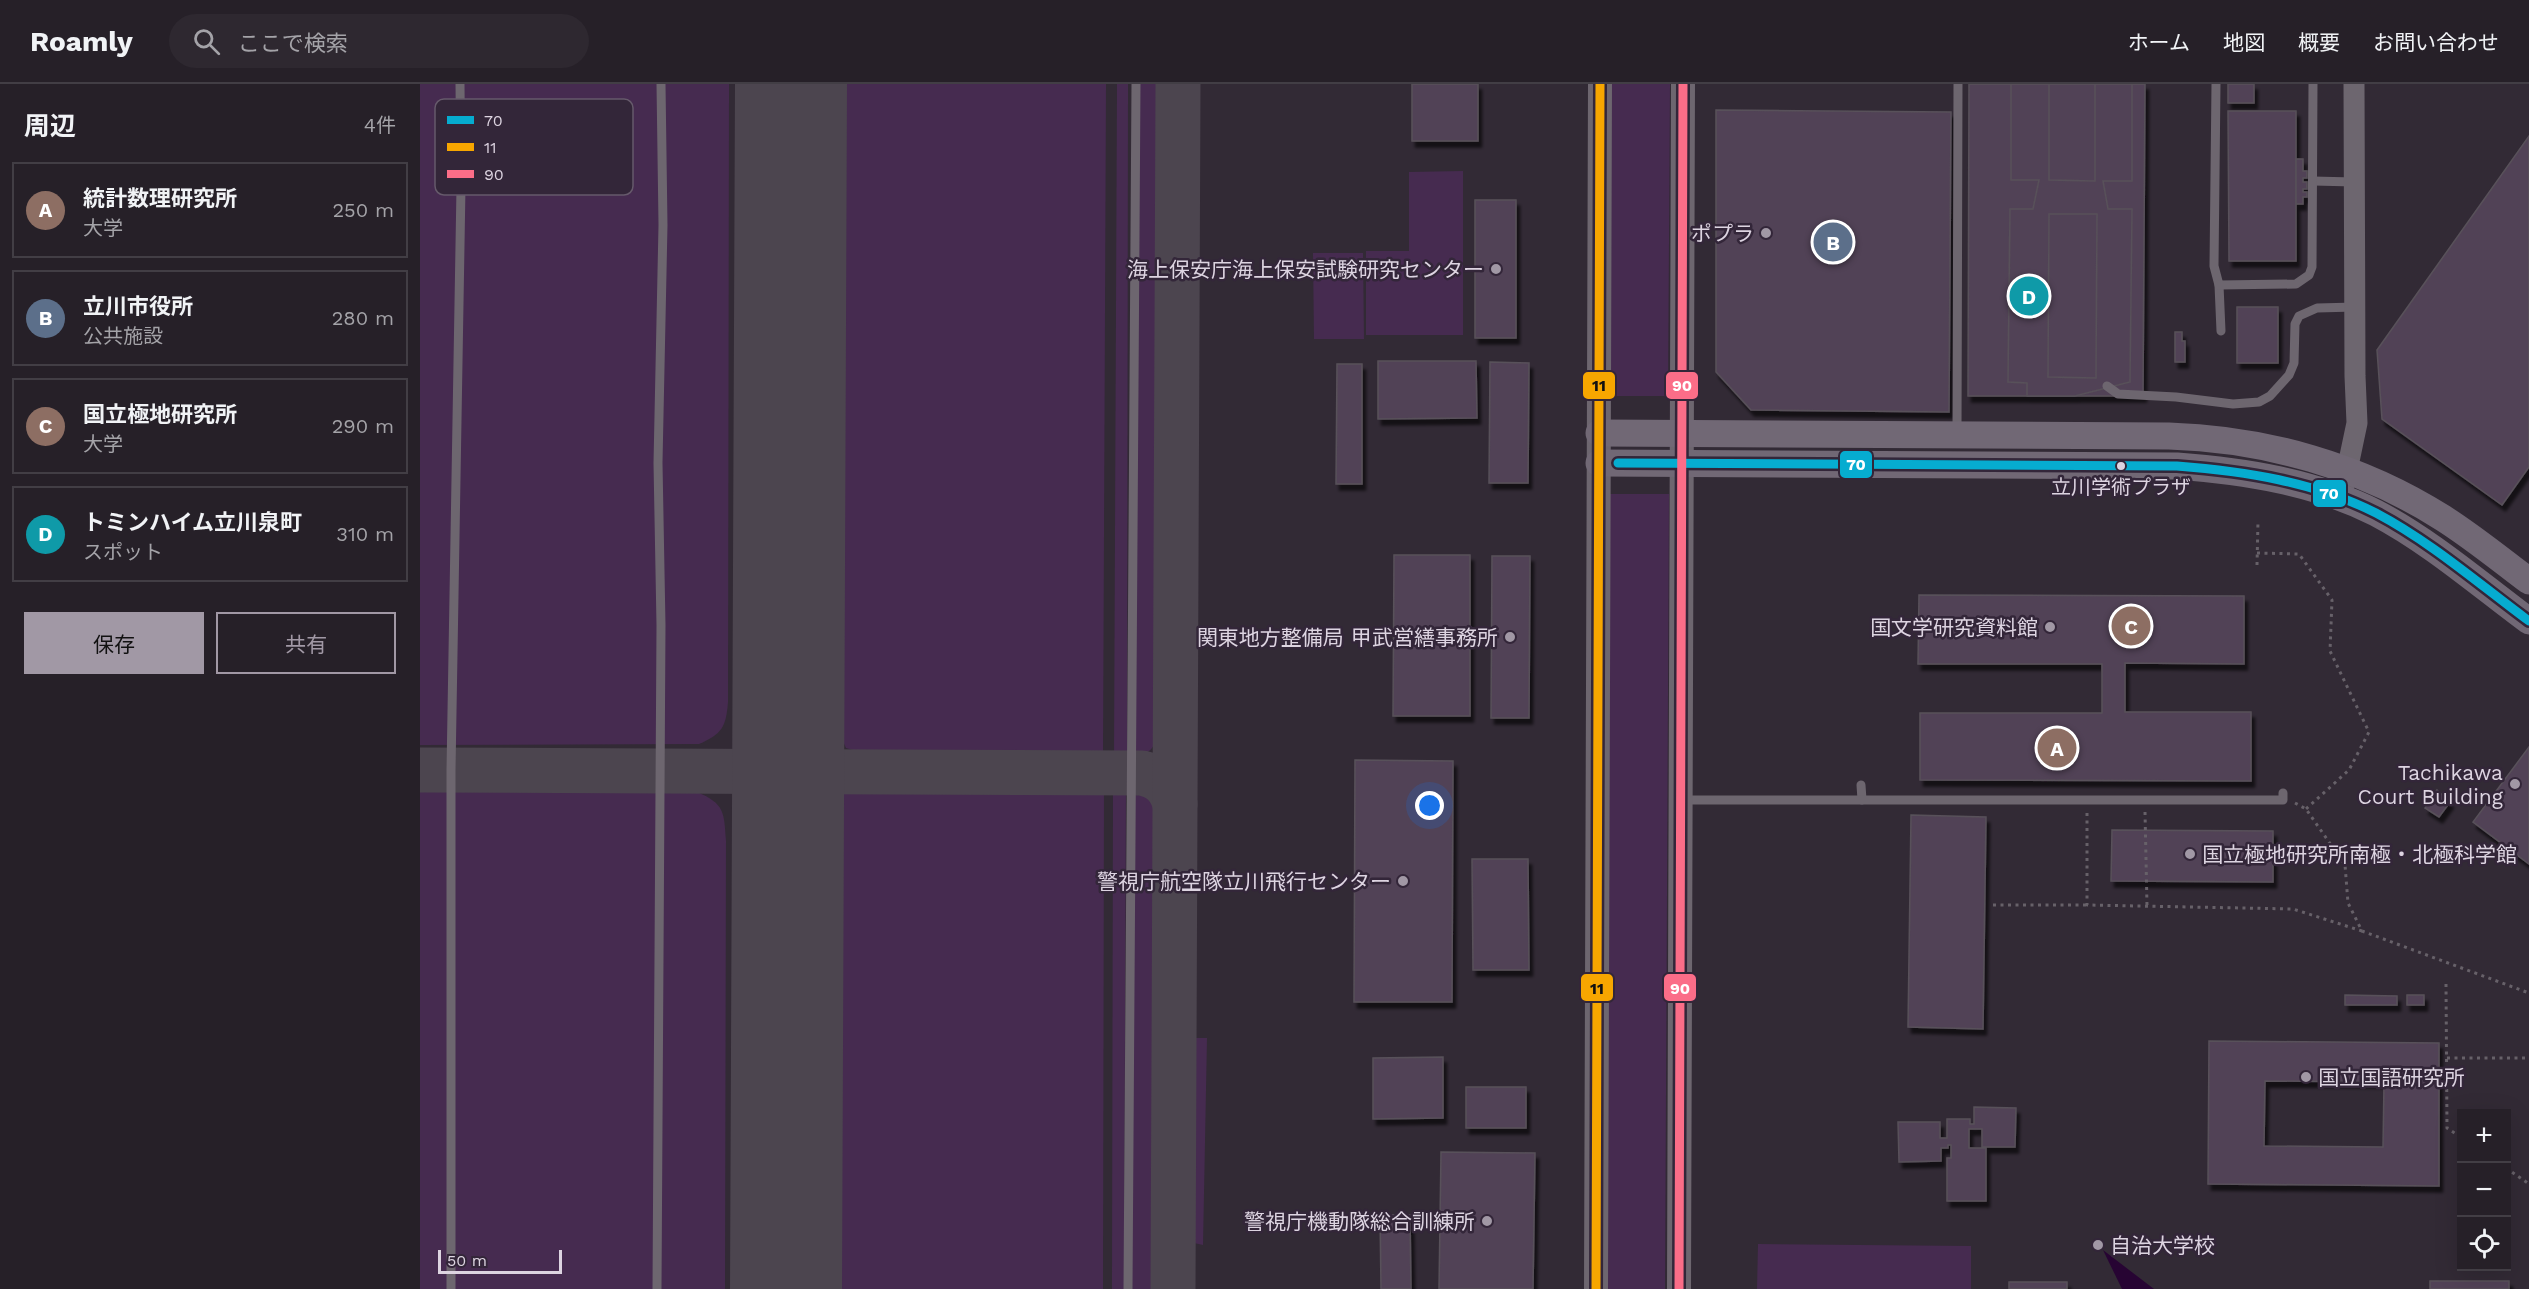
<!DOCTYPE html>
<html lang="ja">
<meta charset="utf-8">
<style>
body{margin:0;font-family:"Work Sans","Noto Sans JP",sans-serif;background:#2e2830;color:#f1f3f6}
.controls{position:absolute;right:18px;bottom:18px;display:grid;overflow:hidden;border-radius:0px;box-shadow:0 6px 24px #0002}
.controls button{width:54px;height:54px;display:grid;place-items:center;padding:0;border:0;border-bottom:2px solid #423e45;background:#262028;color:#f1f3f6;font:30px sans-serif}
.scale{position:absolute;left:18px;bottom:15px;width:124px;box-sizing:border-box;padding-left:6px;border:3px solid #ddd4e1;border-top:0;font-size:16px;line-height:21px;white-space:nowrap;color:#ddd4e1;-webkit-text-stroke:4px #332639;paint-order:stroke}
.you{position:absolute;left:1010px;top:722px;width:21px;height:21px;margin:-15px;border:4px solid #fff;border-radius:50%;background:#1a73e8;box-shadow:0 0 0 9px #1a73e833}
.badge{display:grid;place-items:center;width:39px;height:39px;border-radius:50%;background:#a198a5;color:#fff;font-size:20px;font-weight:700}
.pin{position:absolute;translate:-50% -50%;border:3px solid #fff;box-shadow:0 2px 6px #0006}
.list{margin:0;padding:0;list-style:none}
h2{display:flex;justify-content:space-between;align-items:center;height:78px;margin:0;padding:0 24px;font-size:26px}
h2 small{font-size:20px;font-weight:400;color:#a4a3a8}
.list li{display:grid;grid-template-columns:39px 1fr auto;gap:18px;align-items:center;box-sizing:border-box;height:96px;margin:0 12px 12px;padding:0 12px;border:2px solid #423e45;border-radius:0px}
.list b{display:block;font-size:22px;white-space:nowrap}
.list p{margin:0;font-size:20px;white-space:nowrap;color:#a4a3a8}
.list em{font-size:20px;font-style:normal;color:#a4a3a8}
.actions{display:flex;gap:12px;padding:18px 24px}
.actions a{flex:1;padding:14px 0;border:2px solid #a198a5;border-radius:0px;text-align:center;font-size:21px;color:#a198a5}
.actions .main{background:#a198a5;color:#111}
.icon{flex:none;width:33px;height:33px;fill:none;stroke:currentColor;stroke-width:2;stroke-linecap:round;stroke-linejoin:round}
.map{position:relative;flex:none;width:2109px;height:1205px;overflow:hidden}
header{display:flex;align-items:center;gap:36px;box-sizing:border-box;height:84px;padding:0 30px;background:#262028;border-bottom:2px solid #423e45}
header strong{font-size:28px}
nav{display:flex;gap:33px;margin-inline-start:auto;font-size:21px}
.search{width:420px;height:54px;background:#2e2830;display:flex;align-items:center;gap:15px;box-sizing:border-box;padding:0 21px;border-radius:33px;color:#a4a3a8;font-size:22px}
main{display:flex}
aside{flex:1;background:#262028}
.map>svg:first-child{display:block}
.green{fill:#462b50}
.water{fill:#270433}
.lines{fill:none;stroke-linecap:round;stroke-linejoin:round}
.taxiway{stroke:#4c454f;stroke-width:45}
.runway{stroke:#4c454f;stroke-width:112}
.building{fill:#514356;stroke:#58515a;stroke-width:1.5;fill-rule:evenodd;filter:url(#shadow)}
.path{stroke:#676169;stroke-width:3;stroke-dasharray:3 4.5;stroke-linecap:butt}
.service{stroke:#6d666f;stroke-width:9}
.tertiary{stroke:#6d666f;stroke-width:21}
.secondary{stroke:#6d666f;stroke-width:24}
.primary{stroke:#716875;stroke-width:27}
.bus-1-casing{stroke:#332639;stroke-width:14}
.bus-2-casing{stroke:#332639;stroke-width:14}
.bus-3-casing{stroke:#332639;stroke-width:14}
.bus-1{stroke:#06acd0;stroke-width:9}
.bus-2{stroke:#f7a600;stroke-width:9}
.bus-3{stroke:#fb6d88;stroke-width:9}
.poi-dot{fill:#a198a5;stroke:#332639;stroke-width:2}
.bus-dot{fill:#ddd4e1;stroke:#332639;stroke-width:2}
.labels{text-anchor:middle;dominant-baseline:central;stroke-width:5;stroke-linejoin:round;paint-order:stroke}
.bus-label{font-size:20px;fill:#ddd4e1;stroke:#332639}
.poi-label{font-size:21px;fill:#ddd4e1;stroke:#332639;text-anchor:end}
.key{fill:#332639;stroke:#665a6b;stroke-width:1.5}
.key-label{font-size:16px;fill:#ddd4e1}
.line-badge{stroke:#332639;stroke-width:2}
.badge-label{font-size:16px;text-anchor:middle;font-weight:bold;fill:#fff}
.pale-badge-label{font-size:16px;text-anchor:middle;font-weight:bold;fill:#111}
</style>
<header>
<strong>Roamly</strong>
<div class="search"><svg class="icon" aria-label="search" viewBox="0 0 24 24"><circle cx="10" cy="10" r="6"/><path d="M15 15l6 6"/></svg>ここで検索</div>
<nav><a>ホーム</a><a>地図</a><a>概要</a><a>お問い合わせ</a></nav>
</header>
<main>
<aside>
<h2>周辺<small>4件</small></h2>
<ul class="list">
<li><span class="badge" style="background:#8d6e63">A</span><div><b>統計数理研究所</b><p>大学</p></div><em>250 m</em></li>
<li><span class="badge" style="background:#5c6f8a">B</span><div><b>立川市役所</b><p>公共施設</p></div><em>280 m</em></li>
<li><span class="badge" style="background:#8d6e63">C</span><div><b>国立極地研究所</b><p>大学</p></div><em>290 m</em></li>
<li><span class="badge" style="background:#0f9aa8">D</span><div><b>トミンハイム立川泉町</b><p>スポット</p></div><em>310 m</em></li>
</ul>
<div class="actions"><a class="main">保存</a><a>共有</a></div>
</aside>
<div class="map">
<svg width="2109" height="1205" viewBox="0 0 2109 1205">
<defs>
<filter id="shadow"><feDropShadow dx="3.5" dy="6" stdDeviation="1.5" flood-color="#0009"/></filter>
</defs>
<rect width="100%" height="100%" fill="#322a35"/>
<g class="green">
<path d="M0 0H309L308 618C306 643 302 650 279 660L0 661Z"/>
<path d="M422 0H686L683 671H451L426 664 420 650Z"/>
<path d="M697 0H708L707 672 694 673Z"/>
<path d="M717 0H741L738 649C734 664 731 669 715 673Z"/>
<path d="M1188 0H1250L1248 312H1186Z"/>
<path d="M764 34H779L777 105 763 104Z"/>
<path d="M1043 87V251H946V167H989V88Z"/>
<rect x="763" y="122" width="16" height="69"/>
<path d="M893 169H943L944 255H894Z"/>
<path d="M765 206H778L777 276 763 275Z"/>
<path d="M764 290 778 291 777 360H763Z"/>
<path d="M764 378H778L777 435H763Z"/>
<path d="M1189 410H1249L1245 1205H1185Z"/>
<path d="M444 696H684L683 1205H418L419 717C424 702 429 700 444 696Z"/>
<path d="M693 696H706L704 1205H692Z"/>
<path d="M713 697C728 698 735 703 739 718L737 1205H711Z"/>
<path d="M0 706 277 708C305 720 304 728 306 757L305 1205H0Z"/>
<path d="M766 954H787L783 1161 774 1159 761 1149Z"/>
<path d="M1338 1160 1551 1162V1205H1337Z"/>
</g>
<path class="water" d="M1683 1166 1734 1205H1702Z"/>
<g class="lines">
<g class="taxiway">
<path d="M0 686 722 689C740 693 750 702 755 720"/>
<path d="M753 1205 758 0"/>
</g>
<path class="runway" d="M366 1205 371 0"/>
</g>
<g class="building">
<rect x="992" y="0" width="66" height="57"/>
<path d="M1549 0H1725L1723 312H1548Z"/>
<path d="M1591 0H1629V96L1675 97V0H1712V97H1683L1688 125H1712L1710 298 1655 312H1607V299L1588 298 1590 125H1613L1619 96H1591ZM1629 130H1677L1676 294 1628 293Z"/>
<rect x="1808" y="0" width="26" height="19"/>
<path d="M1296 26 1531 28 1529 328 1331 326 1296 288Z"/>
<path d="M1808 27H1876V177H1809Z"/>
<path d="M2109 52V383L2082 421 1962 335 1957 266Z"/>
<path d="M1876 75H1883V87H1887V94H1883V98H1887V105H1883V108H1887V113H1883V120H1876Z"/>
<rect x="1055" y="116" width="41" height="138"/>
<rect x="1817" y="223" width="41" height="56"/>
<path d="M1755 248H1762V257H1765V278H1755Z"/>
<path d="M958 277H1056L1057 334 958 335Z"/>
<path d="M1070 278 1109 279 1108 399H1069Z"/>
<path d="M917 280H942V400H916Z"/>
<path d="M974 471H1050V632H973Z"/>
<path d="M1072 472H1110L1109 634H1071Z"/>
<path d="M1499 511 1824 512V580L1705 579V628H1831V697L1500 696V629H1682V580H1498Z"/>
<path d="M2109 663V780L2053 738Z"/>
<path d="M935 676 1033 677 1032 918H934Z"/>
<path d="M2017 706 2030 718 2019 733 2005 724Z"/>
<path d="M1491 731 1566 733 1563 945 1488 943Z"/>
<path d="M1692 746 1853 747V798L1691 797Z"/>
<path d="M1052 775H1108L1109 886H1053Z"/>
<path d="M1925 911 1977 912V921H1925Z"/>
<rect x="1987" y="911" width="17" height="10"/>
<path d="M1789 957 2019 959V1102L1788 1100ZM1845 997 1964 998 1963 1063 1844 1062Z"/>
<path d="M1023 973V1034L953 1035V974Z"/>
<rect x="1046" y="1003" width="60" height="41"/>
<path d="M1554 1023 1596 1024 1595 1063H1562V1045H1549V1064H1566V1117H1527V1074H1531V1061H1528V1064H1521V1077L1479 1078 1478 1038H1520V1054H1527V1035H1550V1040H1554Z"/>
<path d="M1021 1068 1115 1069 1113 1205H1019Z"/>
<path d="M960 1131H990L991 1205H961Z"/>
<rect x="2010" y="1197" width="79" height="8"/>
<rect x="1589" y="1198" width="58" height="7"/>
</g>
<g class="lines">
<g class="path">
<path d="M1837 469 1879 470 1912 516 1910 567 1949 648 1929 686 1886 725"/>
<path d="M1837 481 1838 437"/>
<path d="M1875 719 1886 725 1925 781 1928 819 1942 847 2109 909"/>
<path d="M1725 728 1727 822"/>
<path d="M1667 729V821L1873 825 1942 847"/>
<path d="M1573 821H1667"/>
<path d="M2026 900 2027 1044 2042 1054"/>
<path d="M2027 974H2109"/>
<path d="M2086 1084 2109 1100"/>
</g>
<g class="service">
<path d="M1796 0 1794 182 1799 201 1801 247"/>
<path d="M1893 97 1934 98"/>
<path d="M1799 201 1876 200 1889 191 1892 183 1893 0"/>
<path d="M1687 302 1698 310 1756 313 1813 320 1839 318 1850 312 1869 291 1874 279 1875 240 1879 232 1897 224 1935 223"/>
<path d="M1537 349 1538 0"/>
<path d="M1441 701 1442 716"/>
<path d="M1261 716H1863V709"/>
<path d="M31 1205V686L41 103 40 0"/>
<path d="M237 1205 241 541 238 379 243 141 241 0"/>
<path d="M708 1205 716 0"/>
</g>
<path class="tertiary" d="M1921 415 1937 339 1935 292 1934 0"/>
<g class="secondary">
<path d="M1176 1205 1180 0"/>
<path d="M1259 1205 1263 0"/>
</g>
<g class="primary">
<path d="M1179 349 1749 352C1846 355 1941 382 2023 434 2053 453 2081 476 2109 497"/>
<path d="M1179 379 1757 382C1824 387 1895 398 1956 429 2011 458 2059 500 2109 537"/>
</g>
<defs>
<path id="bus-1" d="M1198 379 1757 382C1824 387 1895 398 1956 429 2011 458 2059 500 2109 537"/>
<path id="bus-2" d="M1176 1205 1180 0"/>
<path id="bus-3" d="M1259 1205 1263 0"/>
</defs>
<use href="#bus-1" class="bus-1-casing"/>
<use href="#bus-2" class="bus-2-casing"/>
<use href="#bus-3" class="bus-3-casing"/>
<use href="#bus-1" class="bus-1"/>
<use href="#bus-2" class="bus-2"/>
<use href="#bus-3" class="bus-3"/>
</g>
<g class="poi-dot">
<circle cx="1346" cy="149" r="6"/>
<circle cx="1076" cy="185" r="6"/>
<circle cx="1630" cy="543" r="6"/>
<circle cx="1090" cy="553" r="6"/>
<circle cx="2095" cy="700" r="6"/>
<circle cx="1770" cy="770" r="6"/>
<circle cx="983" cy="797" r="6"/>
<circle cx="1886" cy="993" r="6"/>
<circle cx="1067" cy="1137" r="6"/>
<circle cx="1678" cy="1161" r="6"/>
</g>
<circle class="bus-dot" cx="1701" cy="382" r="5"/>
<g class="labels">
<g class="bus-label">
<text x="1701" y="403">立川学術プラザ</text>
</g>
<g class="poi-label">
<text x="1334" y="149">ポプラ</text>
<text x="1064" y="185">海上保安庁海上保安試験研究センター</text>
<text x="1618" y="543">国文学研究資料館</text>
<text x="1078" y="553">関東地方整備局 甲武営繕事務所</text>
<text x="2083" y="688">Tachikawa<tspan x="2083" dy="24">Court Building</tspan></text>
<text x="1782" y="770" text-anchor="start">国立極地研究所南極・北極科学館</text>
<text x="971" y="797">警視庁航空隊立川飛行センター</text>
<text x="1898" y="993" text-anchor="start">国立国語研究所</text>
<text x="1055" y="1137">警視庁機動隊総合訓練所</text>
<text x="1690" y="1161" text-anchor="start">自治大学校</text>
</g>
</g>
<rect x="15" y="15" width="198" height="96" rx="9" class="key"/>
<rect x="27" y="32" width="27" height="8" fill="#06acd0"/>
<rect x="27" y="59" width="27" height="8" fill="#f7a600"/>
<rect x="27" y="86" width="27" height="8" fill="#fb6d88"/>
<g class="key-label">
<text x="64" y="42">70</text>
<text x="64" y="69">11</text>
<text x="64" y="96">90</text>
</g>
<g class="line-badge">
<rect x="1162" y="287" width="34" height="29" rx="6" fill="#f7a600"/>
<rect x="1245" y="287" width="34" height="29" rx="6" fill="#fb6d88"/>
<rect x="1419" y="366" width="34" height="29" rx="6" fill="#06acd0"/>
<rect x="1892" y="395" width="35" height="29" rx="6" fill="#06acd0"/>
<rect x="1160" y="889" width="34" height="29" rx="6" fill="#f7a600"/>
<rect x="1243" y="889" width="34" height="29" rx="6" fill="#fb6d88"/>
</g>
<g class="badge-label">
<text x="1262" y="307">90</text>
<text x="1436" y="386">70</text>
<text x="1909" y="415">70</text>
<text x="1260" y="910">90</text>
</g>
<g class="pale-badge-label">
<text x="1179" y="307">11</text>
<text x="1177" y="910">11</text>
</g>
</svg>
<div class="controls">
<button>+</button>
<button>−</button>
<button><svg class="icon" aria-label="locate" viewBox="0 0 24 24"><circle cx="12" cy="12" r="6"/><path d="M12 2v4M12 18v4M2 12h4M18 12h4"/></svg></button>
</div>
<div class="scale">50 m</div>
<div class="you"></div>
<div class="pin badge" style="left:1637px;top:664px;background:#8d6e63">A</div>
<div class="pin badge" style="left:1413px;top:158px;background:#5c6f8a">B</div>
<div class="pin badge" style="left:1711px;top:542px;background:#8d6e63">C</div>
<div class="pin badge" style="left:1609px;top:212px;background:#0f9aa8">D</div>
</div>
</main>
